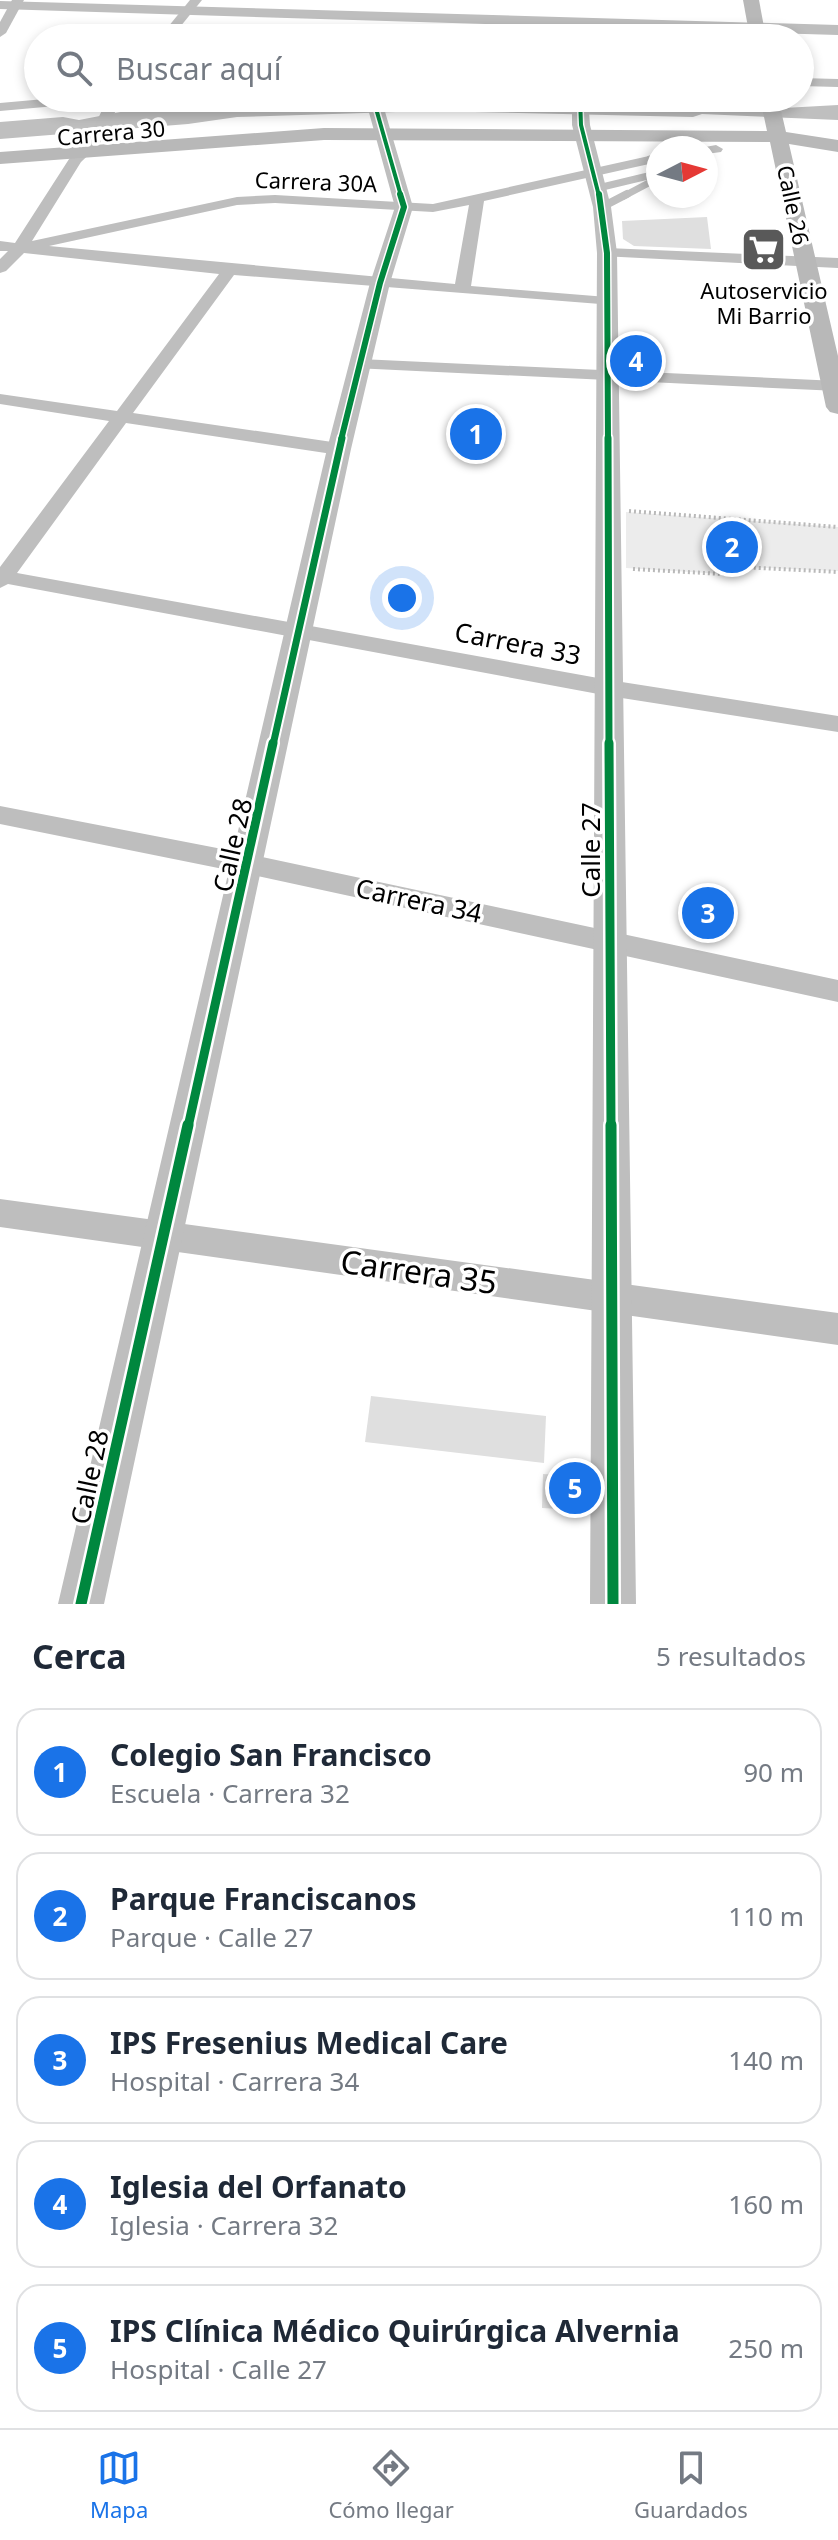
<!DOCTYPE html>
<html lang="es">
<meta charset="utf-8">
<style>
body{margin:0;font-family:"Noto Sans",sans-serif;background:#f6f6f7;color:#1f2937}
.compass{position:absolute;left:646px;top:136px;width:72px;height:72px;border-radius:50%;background:#fff;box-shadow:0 4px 12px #0003;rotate:84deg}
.you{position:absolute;left:402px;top:598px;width:28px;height:28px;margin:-20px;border:6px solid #fff;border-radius:50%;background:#1a73e8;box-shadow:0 0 0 12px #1a73e833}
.badge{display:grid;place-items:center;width:52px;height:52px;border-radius:50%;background:#1a73e8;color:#fff;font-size:26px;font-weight:700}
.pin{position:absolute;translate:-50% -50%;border:4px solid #fff;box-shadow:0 2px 8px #0006}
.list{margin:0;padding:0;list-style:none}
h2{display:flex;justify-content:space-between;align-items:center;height:104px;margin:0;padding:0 32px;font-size:34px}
h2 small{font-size:26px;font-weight:400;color:#747a83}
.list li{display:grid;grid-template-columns:52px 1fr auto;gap:24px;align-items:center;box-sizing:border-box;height:128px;margin:0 16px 16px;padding:0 16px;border:2px solid #e0e1e3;border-radius:24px}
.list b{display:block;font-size:30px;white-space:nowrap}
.list p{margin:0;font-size:26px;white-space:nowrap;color:#747a83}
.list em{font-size:26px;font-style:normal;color:#747a83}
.icon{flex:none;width:44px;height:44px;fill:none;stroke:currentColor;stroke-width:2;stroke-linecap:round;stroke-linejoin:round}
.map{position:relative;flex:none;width:838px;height:1604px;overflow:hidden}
.search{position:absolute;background:#fff;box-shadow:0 4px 12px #0003;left:24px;right:24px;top:24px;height:88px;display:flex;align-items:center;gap:20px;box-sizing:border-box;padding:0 28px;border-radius:44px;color:#747a83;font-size:30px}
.sheet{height:824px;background:#fff}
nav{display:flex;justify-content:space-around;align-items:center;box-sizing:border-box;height:112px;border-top:2px solid #e0e1e3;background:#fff;font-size:22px;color:#747a83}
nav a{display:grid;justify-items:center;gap:4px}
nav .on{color:#1a73e8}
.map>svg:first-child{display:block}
.green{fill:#ececec}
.water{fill:#bfbfbf}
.building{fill:#dfdfdf}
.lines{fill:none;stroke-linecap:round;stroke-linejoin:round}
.path{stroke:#b9b9b9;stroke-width:4;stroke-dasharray:2 3;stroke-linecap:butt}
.service-far1{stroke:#bebebe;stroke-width:7}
.service{stroke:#bebebe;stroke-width:8}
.minor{fill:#bebebe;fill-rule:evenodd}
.tertiary{fill:#bebebe;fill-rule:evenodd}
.secondary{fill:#b8b8b8;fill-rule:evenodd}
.cycleway-far4-casing{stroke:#fff;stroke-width:7}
.cycleway-far3-casing{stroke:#fff;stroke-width:9}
.cycleway-far2-casing{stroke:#fff;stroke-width:11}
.cycleway-far1-casing{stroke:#fff;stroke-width:14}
.cycleway-casing{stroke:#fff;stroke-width:16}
.cycleway-far4{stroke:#00873e;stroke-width:4}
.cycleway-far3{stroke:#00873e;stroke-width:6}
.cycleway-far2{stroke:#00873e;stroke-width:7}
.cycleway-far1{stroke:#00873e;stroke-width:9}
.cycleway{stroke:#00873e;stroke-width:11}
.labels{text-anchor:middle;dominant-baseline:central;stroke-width:7;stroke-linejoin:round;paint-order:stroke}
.far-street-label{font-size:22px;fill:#000;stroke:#fff}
.far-poi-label{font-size:22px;fill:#000;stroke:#fff}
.street-label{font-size:26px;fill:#000;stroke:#fff}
.near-street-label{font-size:32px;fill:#000;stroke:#fff}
</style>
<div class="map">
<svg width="838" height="1604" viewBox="0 0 838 1604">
<rect width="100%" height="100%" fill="#fff"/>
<g class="green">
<path d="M587 24 749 30 750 38H587Z"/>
<path d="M626 512 838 527V571L722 566 723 574 626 568Z"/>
</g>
<path class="water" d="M193 98H413L486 103 546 98H690L760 102 784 108 838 105V120L702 114 693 117 427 111 237 117 188 124 0 139V122L63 117 79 120Z"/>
<g class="building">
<path d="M707 217 711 249 634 246 623 239 622 221Z"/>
<path d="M371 1396 546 1416 544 1463 365 1442Z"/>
<path d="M543 1474 578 1476 579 1510 542 1508Z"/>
</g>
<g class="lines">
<g class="path">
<path d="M629 511 838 527"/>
<path d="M633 569 723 574 722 566 838 572"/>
</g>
<g class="service-far1">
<path d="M598 188 648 176 652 170 650 159"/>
<path d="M624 196 658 178"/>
</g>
<path class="service" d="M602 207 627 194"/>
<g class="minor">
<path d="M12 0H24L6 33 0 37V22Z"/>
<path d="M190 0H202L171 38H159Z"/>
<path d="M800 78 838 79V87L800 86Z"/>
<path d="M56 98H107L100 102 0 111V103Z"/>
<path d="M108 98H122L99 145 81 162 32 241 237 197 275 195 433 204 658 154V162L484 201 471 286 607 297 613 299 615 302 613 305 234 275 133 413 339 443 346 445 348 449 346 453 339 455 126 423 17 573 609 680 838 716V732L609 696 8 584 0 588V567L109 421 0 404V394L117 411 219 274 24 253 6 271 0 273V259L8 251H0V241L15 243 71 156 86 143ZM275 203 433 212 469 205 455 284 49 246 237 205Z"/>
<path d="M716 145 723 149 721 152 706 154V148H700Z"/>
<path d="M607 248 838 258V268L601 256V250Z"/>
<path d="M360 359 838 381V391L354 368 351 364Z"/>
<path d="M0 806 248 854 838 980V1002L248 874 0 824Z"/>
<path d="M0 1199 838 1313V1345L0 1227Z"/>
</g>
<g class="tertiary">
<path d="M0 1 838 25V35L0 9Z"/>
<path d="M365 98H381L413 207 390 283 351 449 104 1604H58L327 449 370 283 395 207Z"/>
<path d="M572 98H588L590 125 611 207 617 253 636 1604H590L597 253 593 207 572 125Z"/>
</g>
<g class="secondary">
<path d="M743 0H759L766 38H750Z"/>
<path d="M760 98H778L786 132 838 140V152L789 144 838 356V414L830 412 826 407 770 142 324 140 0 164V152L324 128 767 131Z"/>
</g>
<defs>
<g id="cycleway-far4">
<path d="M373 98 401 196"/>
<path d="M580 98 581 125 599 196"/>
</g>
<g id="cycleway-far3">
<path d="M599 194 607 253 608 440"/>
<path d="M341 440 380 283 404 207 400 194"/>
</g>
<g id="cycleway-far2">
<path d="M608 438 609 745"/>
<path d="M273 745 342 438"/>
</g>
<g id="cycleway-far1">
<path d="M609 743 611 1127"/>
<path d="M188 1127 273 743"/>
</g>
<g id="cycleway">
<path d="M611 1125 613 1604"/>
<path d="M81 1604 188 1125"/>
</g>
</defs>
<use href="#cycleway-far4" class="cycleway-far4-casing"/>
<use href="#cycleway-far3" class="cycleway-far3-casing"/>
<use href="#cycleway-far2" class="cycleway-far2-casing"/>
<use href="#cycleway-far1" class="cycleway-far1-casing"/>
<use href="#cycleway" class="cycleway-casing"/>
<use href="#cycleway-far4" class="cycleway-far4"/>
<use href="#cycleway-far3" class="cycleway-far3"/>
<use href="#cycleway-far2" class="cycleway-far2"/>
<use href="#cycleway-far1" class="cycleway-far1"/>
<use href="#cycleway" class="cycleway"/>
</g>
<defs>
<symbol id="supermarket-square" viewBox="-11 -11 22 22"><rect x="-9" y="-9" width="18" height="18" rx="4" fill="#595959" stroke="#fff"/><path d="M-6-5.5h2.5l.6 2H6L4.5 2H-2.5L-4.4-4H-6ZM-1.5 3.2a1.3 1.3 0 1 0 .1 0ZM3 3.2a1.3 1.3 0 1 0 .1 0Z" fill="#fff"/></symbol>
</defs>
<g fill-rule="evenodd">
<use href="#supermarket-square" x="738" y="224" width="51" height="51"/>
</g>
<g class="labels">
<g class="far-street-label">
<text transform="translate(111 132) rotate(-5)">Carrera 30</text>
<text transform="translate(316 181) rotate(2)">Carrera 30A</text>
<text transform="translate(794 205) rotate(78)">Calle 26</text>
</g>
<g class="far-poi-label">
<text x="764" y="290">Autoservicio<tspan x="764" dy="25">Mi Barrio</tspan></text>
</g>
<g class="street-label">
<text transform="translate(518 643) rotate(11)">Carrera 33</text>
<text transform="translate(232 845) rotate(-77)">Calle 28</text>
<text transform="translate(590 850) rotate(-90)">Calle 27</text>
<text transform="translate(419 900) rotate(12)">Carrera 34</text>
<text transform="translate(89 1477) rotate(-78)">Calle 28</text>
</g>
<g class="near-street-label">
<text transform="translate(419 1271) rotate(8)">Carrera 35</text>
</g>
</g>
</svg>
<svg class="compass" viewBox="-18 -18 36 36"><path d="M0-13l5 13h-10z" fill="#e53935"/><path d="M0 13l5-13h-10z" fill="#747a83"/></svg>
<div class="you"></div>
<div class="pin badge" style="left:476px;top:434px">1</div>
<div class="pin badge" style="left:732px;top:547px">2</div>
<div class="pin badge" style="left:708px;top:913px">3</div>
<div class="pin badge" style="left:636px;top:361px">4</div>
<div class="pin badge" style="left:575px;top:1488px">5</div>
<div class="search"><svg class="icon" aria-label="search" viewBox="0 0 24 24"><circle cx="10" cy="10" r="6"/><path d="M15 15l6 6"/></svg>Buscar aquí</div>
</div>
<section class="sheet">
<h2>Cerca<small>5 resultados</small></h2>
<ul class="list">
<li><span class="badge">1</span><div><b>Colegio San Francisco</b><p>Escuela · Carrera 32</p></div><em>90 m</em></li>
<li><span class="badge">2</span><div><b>Parque Franciscanos</b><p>Parque · Calle 27</p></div><em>110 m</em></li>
<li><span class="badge">3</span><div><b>IPS Fresenius Medical Care</b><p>Hospital · Carrera 34</p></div><em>140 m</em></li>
<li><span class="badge">4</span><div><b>Iglesia del Orfanato</b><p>Iglesia · Carrera 32</p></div><em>160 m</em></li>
<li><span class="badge">5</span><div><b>IPS Clínica Médico Quirúrgica Alvernia</b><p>Hospital · Calle 27</p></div><em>250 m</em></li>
</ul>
</section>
<nav>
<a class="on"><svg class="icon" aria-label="map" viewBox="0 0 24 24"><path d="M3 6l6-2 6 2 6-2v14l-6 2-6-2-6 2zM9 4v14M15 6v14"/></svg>Mapa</a>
<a><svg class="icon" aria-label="directions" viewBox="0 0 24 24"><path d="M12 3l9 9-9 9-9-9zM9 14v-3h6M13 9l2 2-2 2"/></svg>Cómo llegar</a>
<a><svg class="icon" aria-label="saved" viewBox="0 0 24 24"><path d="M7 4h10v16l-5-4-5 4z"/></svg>Guardados</a>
</nav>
